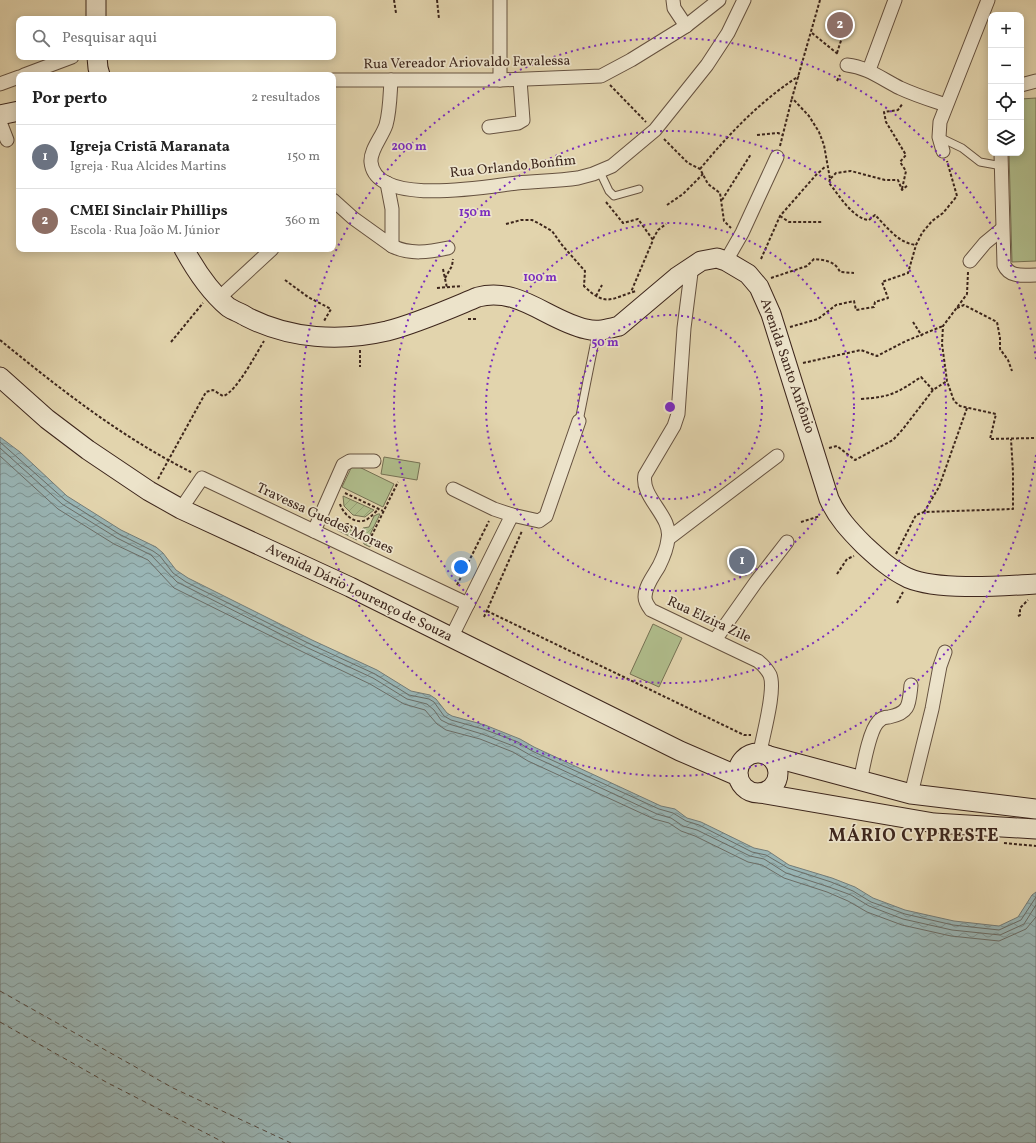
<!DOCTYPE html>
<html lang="pt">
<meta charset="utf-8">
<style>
body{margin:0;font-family:Vollkorn,serif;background:#f6f6f6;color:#222}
.controls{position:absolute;right:12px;top:12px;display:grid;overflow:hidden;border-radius:8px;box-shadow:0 2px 10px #0003}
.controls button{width:36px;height:36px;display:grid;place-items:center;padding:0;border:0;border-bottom:1px solid #e0e0e0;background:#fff;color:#222;font:20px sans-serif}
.you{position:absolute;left:461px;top:567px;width:14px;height:14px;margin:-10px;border:3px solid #fff;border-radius:50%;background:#1a73e8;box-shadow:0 0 0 6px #1a73e833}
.badge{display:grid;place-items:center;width:26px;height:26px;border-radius:50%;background:#8f2418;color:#fff;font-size:13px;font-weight:700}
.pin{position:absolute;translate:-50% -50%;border:2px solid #fff;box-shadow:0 1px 4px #0006}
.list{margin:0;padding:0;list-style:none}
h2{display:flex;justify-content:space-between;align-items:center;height:52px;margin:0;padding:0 16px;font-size:17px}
h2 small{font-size:13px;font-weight:400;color:#767676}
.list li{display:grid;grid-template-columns:26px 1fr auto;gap:12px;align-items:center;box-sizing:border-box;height:64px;padding:0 16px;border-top:1px solid #e0e0e0}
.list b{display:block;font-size:15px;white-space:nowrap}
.list p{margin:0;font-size:13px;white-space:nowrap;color:#767676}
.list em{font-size:13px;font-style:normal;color:#767676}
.icon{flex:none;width:22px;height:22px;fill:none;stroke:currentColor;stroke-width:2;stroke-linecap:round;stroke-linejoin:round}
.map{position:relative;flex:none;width:1036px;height:1143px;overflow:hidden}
.search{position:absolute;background:#fff;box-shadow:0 2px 10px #0003;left:16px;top:16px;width:320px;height:44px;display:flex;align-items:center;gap:10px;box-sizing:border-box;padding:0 14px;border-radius:8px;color:#767676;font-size:15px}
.panel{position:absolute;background:#fff;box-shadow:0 2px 10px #0003;left:16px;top:72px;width:320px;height:180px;border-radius:8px}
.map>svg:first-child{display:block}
.green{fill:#b0bd8c;stroke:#767254}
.garden{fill:url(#garden-furrows);stroke:#767254}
.water{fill:url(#water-waves);stroke:#747c78}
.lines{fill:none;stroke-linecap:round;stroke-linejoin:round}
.shore{stroke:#6b6e68;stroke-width:1}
.ferry{stroke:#544a42;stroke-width:1;stroke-dasharray:5 4;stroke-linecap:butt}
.lane-casing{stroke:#665240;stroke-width:9}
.street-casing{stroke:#665240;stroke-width:15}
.secondary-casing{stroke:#3d261c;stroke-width:21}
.path{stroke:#3d261c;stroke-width:2;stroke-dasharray:3 2;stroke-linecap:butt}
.lane{stroke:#ece3ca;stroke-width:7}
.street{stroke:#ece3ca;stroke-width:13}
.secondary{stroke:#ece3ca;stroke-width:19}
.ring{fill:none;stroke:#7b2cbf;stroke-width:2;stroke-dasharray:2 4}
.labels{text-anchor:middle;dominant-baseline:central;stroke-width:3.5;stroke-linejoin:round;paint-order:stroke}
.street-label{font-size:14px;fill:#3d261c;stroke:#ece3ca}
.district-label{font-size:18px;font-weight:bold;letter-spacing:1px;fill:#3d261c;stroke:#ece3ca}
.centre{fill:#7b2cbf;stroke:#ece3ca;stroke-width:2}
.ring-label{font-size:12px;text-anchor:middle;font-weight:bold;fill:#7b2cbf;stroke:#ece3ca;stroke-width:3.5;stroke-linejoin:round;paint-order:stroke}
</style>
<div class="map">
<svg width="1036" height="1143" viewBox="0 0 1036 1143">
<defs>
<pattern id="garden-furrows" width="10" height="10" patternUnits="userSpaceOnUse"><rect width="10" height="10" fill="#b0bd8c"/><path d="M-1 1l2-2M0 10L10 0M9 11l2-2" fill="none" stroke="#98a278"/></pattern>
<pattern id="water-waves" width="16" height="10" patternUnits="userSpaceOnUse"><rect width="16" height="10" fill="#99b5b5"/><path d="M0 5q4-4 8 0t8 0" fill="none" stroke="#7e9392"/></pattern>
</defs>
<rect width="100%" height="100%" fill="#e2d4ad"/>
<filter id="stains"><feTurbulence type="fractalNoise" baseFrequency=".005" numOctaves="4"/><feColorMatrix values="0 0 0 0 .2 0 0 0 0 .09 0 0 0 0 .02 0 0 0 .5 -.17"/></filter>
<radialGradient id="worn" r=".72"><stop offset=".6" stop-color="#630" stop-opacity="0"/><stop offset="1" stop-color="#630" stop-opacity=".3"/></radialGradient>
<g class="green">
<path d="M1036 98V261L1012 262 1009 153H1021V99Z"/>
<path d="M384 457 420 463 417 480 381 474Z"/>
<path d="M353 464 394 484 383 507 342 487Z"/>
<path d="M653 624 682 638 659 687 630 674Z"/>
</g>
<g class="garden">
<path d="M343 496 374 510 365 517 353 515 344 506Z"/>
<path d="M378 514H380L367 541 371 543 370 547 364 544 360 533 363 528 369 527 374 516Z"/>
<path d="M345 529 351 530 357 540 337 530Z"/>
</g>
<path class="water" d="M0 437 20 452 67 496 121 530 156 547 163 553 176 570 188 578 312 640 377 670 411 691 430 695 436 699 447 713 452 716 485 725 520 739 534 747 661 806 675 809 687 818 701 822 754 848 768 851 789 865 832 878 855 887 873 898 905 910 954 921 999 926 1018 917 1032 895 1036 892V1143H0Z"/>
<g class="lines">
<g class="shore">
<path d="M0 442 65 500 119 534 153 551 160 556 173 573 186 582 310 644 375 674 409 695 429 699 434 702 444 716 451 720 483 729 518 742 532 751 659 809 673 813 686 821 699 825 752 852 766 855 788 868 831 882 853 891 871 902 905 914 953 925 999 930 1021 920 1036 897"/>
<path d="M0 448 62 504 117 538 151 555 177 582 308 648 373 678 407 699 427 704 434 710 441 720 449 724 482 734 516 747 530 755 657 814 671 818 683 826 697 830 750 856 764 859 786 873 829 887 851 895 869 906 903 919 952 930 1000 935 1024 924 1036 905"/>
<path d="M0 456 58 509 114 544 148 560 174 588 305 653 370 684 404 704 425 710 437 724 446 730 480 739 513 752 528 761 654 819 669 823 681 831 695 836 748 862 762 865 784 878 827 892 848 901 867 912 902 925 951 936 999 941 1026 929 1036 917"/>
</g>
<g class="ferry">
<path d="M0 991 173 1088 291 1143"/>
<path d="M0 1022 106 1082 225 1143"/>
</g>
<defs>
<g id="lane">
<path d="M939 137 962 148 980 162 1002 166"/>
<path d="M600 172 609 191 614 196 639 189"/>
<path d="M579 421 597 331"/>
</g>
<g id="street">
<path d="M500 0V80"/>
<path d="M673 0 674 8 686 26"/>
<path d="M847 65C867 67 882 79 900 88 915 95 931 100 946 105"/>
<path d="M869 70 895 0"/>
<path d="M24 75 72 57"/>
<path d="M333 80H500L601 76 631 60 686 26 719 0"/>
<path d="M391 80C390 95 390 111 386 125 382 137 370 150 371 162 375 208 489 186 517 183 538 181 558 181 578 178L593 174 612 166 655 130 707 65 728 33 744 0"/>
<path d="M0 84 19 77"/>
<path d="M1021 85 1036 81"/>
<path d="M0 122 7 140"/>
<path d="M489 127 518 123 523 120 520 80"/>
<path d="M943 151 939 137 940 122 988 0"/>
<path d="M1001 153 1004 265C1010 278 1024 275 1036 275"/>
<path d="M333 200 353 218 392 246V209L387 183"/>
<path d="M392 246C410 255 429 252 448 248"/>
<path d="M726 261 742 233 777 157"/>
<path d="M970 261 985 243 1002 229"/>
<path d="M692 265 684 328 678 414 674 426 645 475C640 497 673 517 668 539 667 548 663 558 659 566 654 575 645 586 645 597 645 602 648 606 651 610L758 661C763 665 767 669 770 675 776 690 763 735 760 752"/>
<path d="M219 298 272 249"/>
<path d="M453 489 494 509 512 515"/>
<path d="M181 509 202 478 468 604"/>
<path d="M314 531 343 465 350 461H374"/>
<path d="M669 538 777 456"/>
<path d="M451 638 512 515 539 521 546 516 579 421"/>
<path d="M715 640 756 582 787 542"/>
<path d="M860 782C863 768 869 731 878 722 881 718 885 717 889 717 910 713 909 704 911 685"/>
<path d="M911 794 932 709 940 666 945 652"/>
</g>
<g id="secondary">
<path d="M96 0V19"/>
<path d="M97 57 98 68 100 75"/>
<path d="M0 115 19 111"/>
<path d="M184 249C196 271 209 291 228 307 234 311 241 313 247 317 290 339 340 342 387 331 418 323 449 309 478 297 518 286 549 321 586 329 598 332 608 329 619 326L677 277 701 261 717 258 726 261 748 274 759 287 771 314 829 499C837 517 850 531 864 545 878 558 891 570 908 578 939 591 1002 586 1036 584"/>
<path d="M0 377 47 419 88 450 149 491 181 509 350 587 680 751 738 776"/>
<circle cx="758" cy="773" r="20"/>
<path d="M769 756 911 794 1036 809"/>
<path d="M760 793 934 823 1036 829"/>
</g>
</defs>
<use href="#lane" class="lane-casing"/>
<use href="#street" class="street-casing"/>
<use href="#secondary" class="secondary-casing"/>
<g class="path">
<path d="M394 0 396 13"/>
<path d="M437 0 439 19"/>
<path d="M820 0 792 98 809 116 819 132 824 145 830 179 836 173 851 171 885 180H898L902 190 908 185"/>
<path d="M812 33 839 55"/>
<path d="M837 53 845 28"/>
<path d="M837 81 840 75"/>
<path d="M610 85 646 122"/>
<path d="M757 135 778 133 783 135"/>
<path d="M664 139 688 163 700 169 708 184 720 193 724 221 731 228"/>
<path d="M780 146 792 98"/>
<path d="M700 169C729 134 760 101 799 76"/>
<path d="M830 179 829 183C839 195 853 219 869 220L875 215C887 227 898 243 916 245"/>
<path d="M902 189 906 171 900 162 906 155 886 122 884 112 898 110 903 103"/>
<path d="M722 200 751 154"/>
<path d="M606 202 623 223 638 219 653 240 631 292"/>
<path d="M667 205 683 194 703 174"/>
<path d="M780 216 789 222H822"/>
<path d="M506 224 521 220H532L540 224 552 231 562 245 585 271 584 286C606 308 612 298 636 291"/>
<path d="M653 239 658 230 666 224"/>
<path d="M761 259 780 216 816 175 826 166"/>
<path d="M443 269 447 288"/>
<path d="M968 272 967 294 943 326 942 344 947 381 954 401 960 406 996 414 990 439 1036 438"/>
<path d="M445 278 452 266 453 259"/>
<path d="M771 278 807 266 814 259C825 260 835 261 840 272L854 273"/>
<path d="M285 280 308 297 331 309 324 321"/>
<path d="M437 288 462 286"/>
<path d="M596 296 602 285"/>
<path d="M957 308 964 305 997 322 1000 338V349L1008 360 1012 371"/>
<path d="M468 319H477"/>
<path d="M913 322 922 336"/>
<path d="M790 327 818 319 836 305 854 301 856 310 874 307 875 302 888 298 882 282 908 273 916 245 922 233 932 221 943 213 957 196 947 161"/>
<path d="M0 340C60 389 121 437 191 472"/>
<path d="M171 342 203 303"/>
<path d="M360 350V367"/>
<path d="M803 363 861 350 877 356 906 341 943 326"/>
<path d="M861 399C891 397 897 393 921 377L933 390"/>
<path d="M829 448 837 446 855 460 893 440 903 429 933 390 947 381"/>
<path d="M158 479 206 392 213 390 223 396C236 393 257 352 264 341"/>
<path d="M345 493 383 511"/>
<path d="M340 504C343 514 355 525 366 520 370 518 375 512 379 509"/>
<path d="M924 512 939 487 967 408"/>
<path d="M801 522 820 516"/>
<path d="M336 527 348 524 354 529 359 539"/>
<path d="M375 547 374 543 369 541 398 482"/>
<path d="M896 554 916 515 924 512 1013 509V472L1011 439"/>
<path d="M837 574 847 559 854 556"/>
<path d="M457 585 489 521"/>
<path d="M897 603 903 592"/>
<path d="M487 611 744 735H751"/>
<path d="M1018 616 1020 615V608L1028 600"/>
<path d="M484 617 522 531"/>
<path d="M1004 843 1036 846"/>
</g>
<use href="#lane" class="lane"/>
<use href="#street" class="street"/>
<use href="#secondary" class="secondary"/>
</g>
<g class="ring">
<circle cx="670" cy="407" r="92"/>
<circle cx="670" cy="407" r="184"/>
<circle cx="670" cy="407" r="276"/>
<path d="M1036 455A369 369 0 1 1 1036 359"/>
</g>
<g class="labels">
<g class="street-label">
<text transform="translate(467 63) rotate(-1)">Rua Vereador Ariovaldo Favalessa</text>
<text transform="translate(513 167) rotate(-6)">Rua Orlando Bonfim</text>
<text transform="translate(787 366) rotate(71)">Avenida Santo Antônio</text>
<text transform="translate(325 519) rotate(25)">Travessa Guedes Moraes</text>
<text transform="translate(359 593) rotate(26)">Avenida Dário Lourenço de Souza</text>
<text transform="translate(709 620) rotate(25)">Rua Elzira Zile</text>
</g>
<g class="district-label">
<text x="914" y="836">MÁRIO CYPRESTE</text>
</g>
</g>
<circle cx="670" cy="407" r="6" class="centre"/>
<g class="ring-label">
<text x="409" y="150">200 m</text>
<text x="475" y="216">150 m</text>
<text x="540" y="281">100 m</text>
<text x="605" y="346">50 m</text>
</g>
<rect width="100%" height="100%" filter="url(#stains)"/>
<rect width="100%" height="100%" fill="url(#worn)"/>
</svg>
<div class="controls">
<button>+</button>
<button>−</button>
<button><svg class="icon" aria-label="locate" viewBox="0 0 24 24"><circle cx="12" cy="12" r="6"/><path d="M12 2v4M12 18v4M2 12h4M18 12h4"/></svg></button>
<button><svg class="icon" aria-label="layers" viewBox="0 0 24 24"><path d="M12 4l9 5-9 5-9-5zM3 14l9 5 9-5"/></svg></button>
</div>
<div class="you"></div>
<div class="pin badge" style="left:742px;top:561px;background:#6b7280">1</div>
<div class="pin badge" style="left:840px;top:25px;background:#8d6e63">2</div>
<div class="search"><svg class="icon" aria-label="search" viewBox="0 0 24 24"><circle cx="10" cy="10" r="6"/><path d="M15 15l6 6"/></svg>Pesquisar aqui</div>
<section class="panel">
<h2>Por perto<small>2 resultados</small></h2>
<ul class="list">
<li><span class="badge" style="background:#6b7280">1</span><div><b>Igreja Cristã Maranata</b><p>Igreja · Rua Alcides Martins</p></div><em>150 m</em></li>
<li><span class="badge" style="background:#8d6e63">2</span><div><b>CMEI Sinclair Phillips</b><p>Escola · Rua João M. Júnior</p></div><em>360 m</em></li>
</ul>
</section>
</div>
